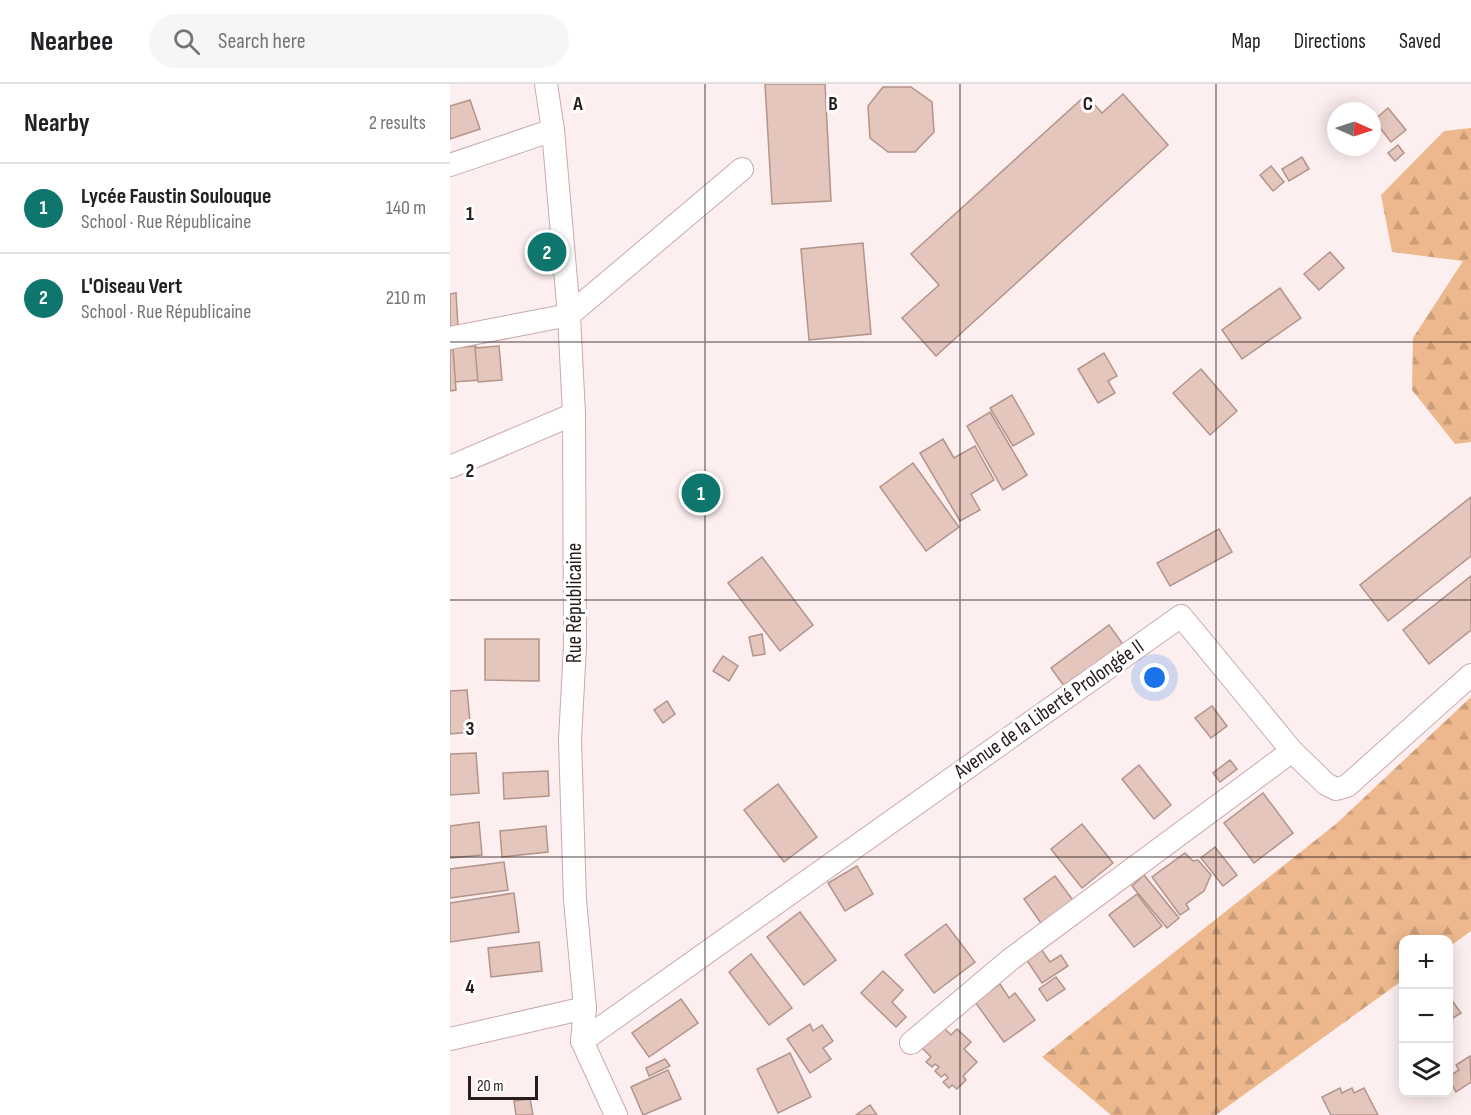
<!DOCTYPE html>
<meta charset="utf-8">
<style>
body{margin:0;font-family:"Sofia Sans Condensed",sans-serif;background:#f6f6f6;color:#202124}
.controls{position:absolute;right:18px;bottom:18px;display:grid;overflow:hidden;border-radius:12px;box-shadow:0 3px 15px #0003}
.controls button{width:54px;height:54px;display:grid;place-items:center;padding:0;border:0;border-bottom:2px solid #e0e0e0;background:#fff;color:#202124;font:30px sans-serif}
.compass{position:absolute;left:877px;top:18px;width:54px;height:54px;border-radius:50%;background:#fff;box-shadow:0 3px 15px #0003;rotate:93deg}
.scale{position:absolute;left:18px;bottom:15px;width:70px;box-sizing:border-box;padding-left:6px;border:3px solid #281c1c;border-top:0;font-size:16px;line-height:21px;white-space:nowrap;color:#281c1c;-webkit-text-stroke:4px #fff;paint-order:stroke}
.you{position:absolute;left:705px;top:594px;width:21px;height:21px;margin:-15px;border:4px solid #fff;border-radius:50%;background:#1a73e8;box-shadow:0 0 0 9px #1a73e833}
.badge{display:grid;place-items:center;width:39px;height:39px;border-radius:50%;background:#0f766e;color:#fff;font-size:20px;font-weight:700}
.pin{position:absolute;translate:-50% -50%;border:3px solid #fff;box-shadow:0 2px 6px #0006}
.list{margin:0;padding:0;list-style:none}
h2{display:flex;justify-content:space-between;align-items:center;height:78px;margin:0;padding:0 24px;font-size:26px}
h2 small{font-size:20px;font-weight:400;color:#757577}
.list li{display:grid;grid-template-columns:39px 1fr auto;gap:18px;align-items:center;box-sizing:border-box;height:90px;padding:0 24px;border-top:2px solid #e0e0e0}
.list b{display:block;font-size:22px;white-space:nowrap}
.list p{margin:0;font-size:20px;white-space:nowrap;color:#757577}
.list em{font-size:20px;font-style:normal;color:#757577}
.icon{flex:none;width:33px;height:33px;fill:none;stroke:currentColor;stroke-width:2;stroke-linecap:round;stroke-linejoin:round}
.map{position:relative;flex:none;width:1021px;height:1031px;overflow:hidden}
header{display:flex;align-items:center;gap:36px;box-sizing:border-box;height:84px;padding:0 30px;background:#fff;border-bottom:2px solid #e0e0e0}
header strong{font-size:28px}
nav{display:flex;gap:33px;margin-inline-start:auto;font-size:21px}
.search{width:420px;height:54px;background:#f6f6f6;display:flex;align-items:center;gap:15px;box-sizing:border-box;padding:0 21px;border-radius:33px;color:#757577;font-size:22px}
main{display:flex}
aside{flex:1;background:#fff}
.map>svg:first-child{display:block}
.forest{fill:url(#forest-firs)}
.building{fill:#e5c6bc;stroke:#b1948b;stroke-width:1.5}
.lines{fill:none;stroke-linecap:round;stroke-linejoin:round}
.minor-casing{stroke:#caaaab;stroke-width:24}
.minor{stroke:#fff;stroke-width:22}
.grid{fill:none;stroke:#281c1c;stroke-width:1.5;stroke-opacity:0.55}
.labels{text-anchor:middle;dominant-baseline:central;stroke-width:6;stroke-linejoin:round;paint-order:stroke}
.street-label{font-size:21px;fill:#281c1c;stroke:#fff}
.grid-label{font-size:20px;text-anchor:middle;font-weight:bold;fill:#281c1c;stroke:#fff;stroke-width:6;stroke-linejoin:round;paint-order:stroke}
</style>
<header>
<strong>Nearbee</strong>
<div class="search"><svg class="icon" aria-label="search" viewBox="0 0 24 24"><circle cx="10" cy="10" r="6"/><path d="M15 15l6 6"/></svg>Search here</div>
<nav><a>Map</a><a>Directions</a><a>Saved</a></nav>
</header>
<main>
<aside>
<h2>Nearby<small>2 results</small></h2>
<ul class="list">
<li><span class="badge">1</span><div><b>Lycée Faustin Soulouque</b><p>School · Rue Républicaine</p></div><em>140 m</em></li>
<li><span class="badge">2</span><div><b>L'Oiseau Vert</b><p>School · Rue Républicaine</p></div><em>210 m</em></li>
</ul>
</aside>
<div class="map">
<svg width="1021" height="1031" viewBox="0 0 1021 1031">
<defs>
<pattern id="forest-firs" width="22" height="20" patternUnits="userSpaceOnUse" patternTransform="scale(1.5)"><rect width="22" height="20" fill="#edb88d"/><path d="M5 1l3.5 6h-7zM16 11l3.5 6h-7z" fill="#cb9e79"/></pattern>
</defs>
<rect width="100%" height="100%" fill="#fdefef"/>
<g class="forest">
<path d="M1021 44V358L1005 360 962 306 963 254 1013 177 942 168 931 111 994 47Z"/>
<path d="M1021 613V847L999 863 998 856H954L953 896 766 1031H661L592 973 886 740Z"/>
</g>
<g class="building">
<path d="M315 0H375L381 117 322 120Z"/>
<path d="M433 3H461L482 18 484 48 465 68H438L420 54 418 22Z"/>
<path d="M673 10 718 61 486 272 452 234 489 201 461 170 636 11 652 29Z"/>
<path d="M20 16 30 45 0 55V22Z"/>
<path d="M938 24 956 46 941 58 924 36Z"/>
<path d="M948 61 954 69 945 77 938 69Z"/>
<path d="M852 73 859 85 839 97 832 85Z"/>
<path d="M821 82 834 98 823 107 810 91Z"/>
<path d="M413 159 421 250 359 256 351 165Z"/>
<path d="M880 168 894 184 869 206 854 190Z"/>
<path d="M830 204 851 234 792 275 772 246Z"/>
<path d="M6 209 8 243 0 244V210Z"/>
<path d="M26 262 29 296 4 298 2 264Z"/>
<path d="M49 262 52 296 28 298 25 264Z"/>
<path d="M3 265 6 306 0 307V266Z"/>
<path d="M654 269 667 292 658 297 665 309 648 319 628 285Z"/>
<path d="M751 285 787 327 760 351 723 309Z"/>
<path d="M562 311 584 350 563 362 540 324Z"/>
<path d="M540 328 577 391 553 406 517 342Z"/>
<path d="M493 355 504 374 525 362 544 396 521 410 530 426 510 437 470 369Z"/>
<path d="M463 379 509 443 476 467 430 403Z"/>
<path d="M1021 413V472L938 537 910 501Z"/>
<path d="M769 445 782 468 720 502 707 479Z"/>
<path d="M312 473 363 541 330 567 278 499Z"/>
<path d="M1021 492V546L979 580 953 546Z"/>
<path d="M659 541 675 563 617 606 601 584Z"/>
<path d="M312 550 315 570 303 572 299 553Z"/>
<path d="M35 555H89V597L35 596Z"/>
<path d="M273 572 288 582 279 597 263 587Z"/>
<path d="M17 606 21 648 0 650V607Z"/>
<path d="M217 617 225 630 213 639 204 626Z"/>
<path d="M762 622 777 642 761 654 745 634Z"/>
<path d="M26 669 29 709 0 711V670Z"/>
<path d="M780 676 787 685 770 698 763 689Z"/>
<path d="M689 681 721 721 704 735 672 695Z"/>
<path d="M98 687 99 712 54 715 53 689Z"/>
<path d="M328 700 367 753 334 778 294 726Z"/>
<path d="M813 709 843 749 804 779 774 739Z"/>
<path d="M29 738 32 771 0 774V742Z"/>
<path d="M632 740 663 779 632 804 601 765Z"/>
<path d="M96 742 98 768 52 773 50 747Z"/>
<path d="M765 763 787 791 773 802 751 774Z"/>
<path d="M735 769 743 777 748 776 761 791 754 807 736 820 739 825 730 831 702 793Z"/>
<path d="M54 778 58 806 0 814V785Z"/>
<path d="M407 782 423 810 395 827 378 799Z"/>
<path d="M694 791 729 834 717 844 682 802Z"/>
<path d="M605 792 625 819 593 842 574 815Z"/>
<path d="M64 809 69 848 0 858V819Z"/>
<path d="M687 810 712 842 684 863 659 831Z"/>
<path d="M350 828 386 876 354 901 317 853Z"/>
<path d="M496 840 525 878 484 909 455 871Z"/>
<path d="M89 858 92 887 41 893 38 864Z"/>
<path d="M591 865 600 878 611 871 618 882 592 899 576 875Z"/>
<path d="M301 870 342 924 319 941 279 888Z"/>
<path d="M433 887 453 906 442 918 456 933 446 943 411 909Z"/>
<path d="M606 893 615 905 597 917 589 905Z"/>
<path d="M550 900 559 914 565 909 585 936 554 958 525 918Z"/>
<path d="M998 911 1011 929 998 937Z"/>
<path d="M231 915 248 939 199 973 182 949Z"/>
<path d="M360 940 363 947 372 941 383 957 373 964 381 975 360 989 337 955Z"/>
<path d="M492 942 501 951 507 945 521 958 514 965 527 978 513 992 516 996 507 1005 502 1001 499 1004 493 998 498 994 495 990 491 993 485 987 489 983 485 980 482 983 476 978 481 973 471 963Z"/>
<path d="M340 969 361 1013 328 1029 307 985Z"/>
<path d="M1020 972 1021 998 1006 1008 998 993 1009 986 1006 981Z"/>
<path d="M215 975 220 982 199 992 196 984Z"/>
<path d="M218 986 231 1015 193 1031 181 1003Z"/>
<path d="M890 1004 892 1009 902 1004 904 1009 914 1004 928 1031H881L872 1013Z"/>
<path d="M80 1015 83 1031H66L64 1017Z"/>
<path d="M420 1021 427 1031H406Z"/>
</g>
<g class="lines">
<defs>
<g id="minor">
<path d="M96 0 103 46 119 231 124 330 125 562 120 656 125 816 135 924 132 957 166 1031"/>
<path d="M0 81 103 46"/>
<path d="M0 254 119 231 292 85"/>
<path d="M0 383 124 330"/>
<path d="M0 955 135 924"/>
<path d="M132 957 731 532 842 667 876 700 886 705 897 702 1021 591"/>
<path d="M461 959 561 875 842 667"/>
</g>
</defs>
<use href="#minor" class="minor-casing"/>
<use href="#minor" class="minor"/>
</g>
<path class="grid" d="M255 0V1031M510 0V1031M766 0V1031M0 258H1021M0 516H1021M0 773H1021"/>
<g class="labels">
<g class="street-label">
<text transform="translate(124 519) rotate(-90)">Rue Républicaine</text>
<text transform="translate(599 625) rotate(-35)">Avenue de la Liberté Prolongée II</text>
</g>
</g>
<g class="grid-label">
<text x="128" y="26">A</text>
<text x="383" y="26">B</text>
<text x="638" y="26">C</text>
<text x="20" y="136">1</text>
<text x="20" y="393">2</text>
<text x="20" y="651">3</text>
<text x="20" y="909">4</text>
</g>
</svg>
<div class="controls">
<button>+</button>
<button>−</button>
<button><svg class="icon" aria-label="layers" viewBox="0 0 24 24"><path d="M12 4l9 5-9 5-9-5zM3 14l9 5 9-5"/></svg></button>
</div>
<svg class="compass" viewBox="-18 -18 36 36"><path d="M0-13l5 13h-10z" fill="#e53935"/><path d="M0 13l5-13h-10z" fill="#757577"/></svg>
<div class="scale">20 m</div>
<div class="you"></div>
<div class="pin badge" style="left:251px;top:409px">1</div>
<div class="pin badge" style="left:97px;top:168px">2</div>
</div>
</main>
